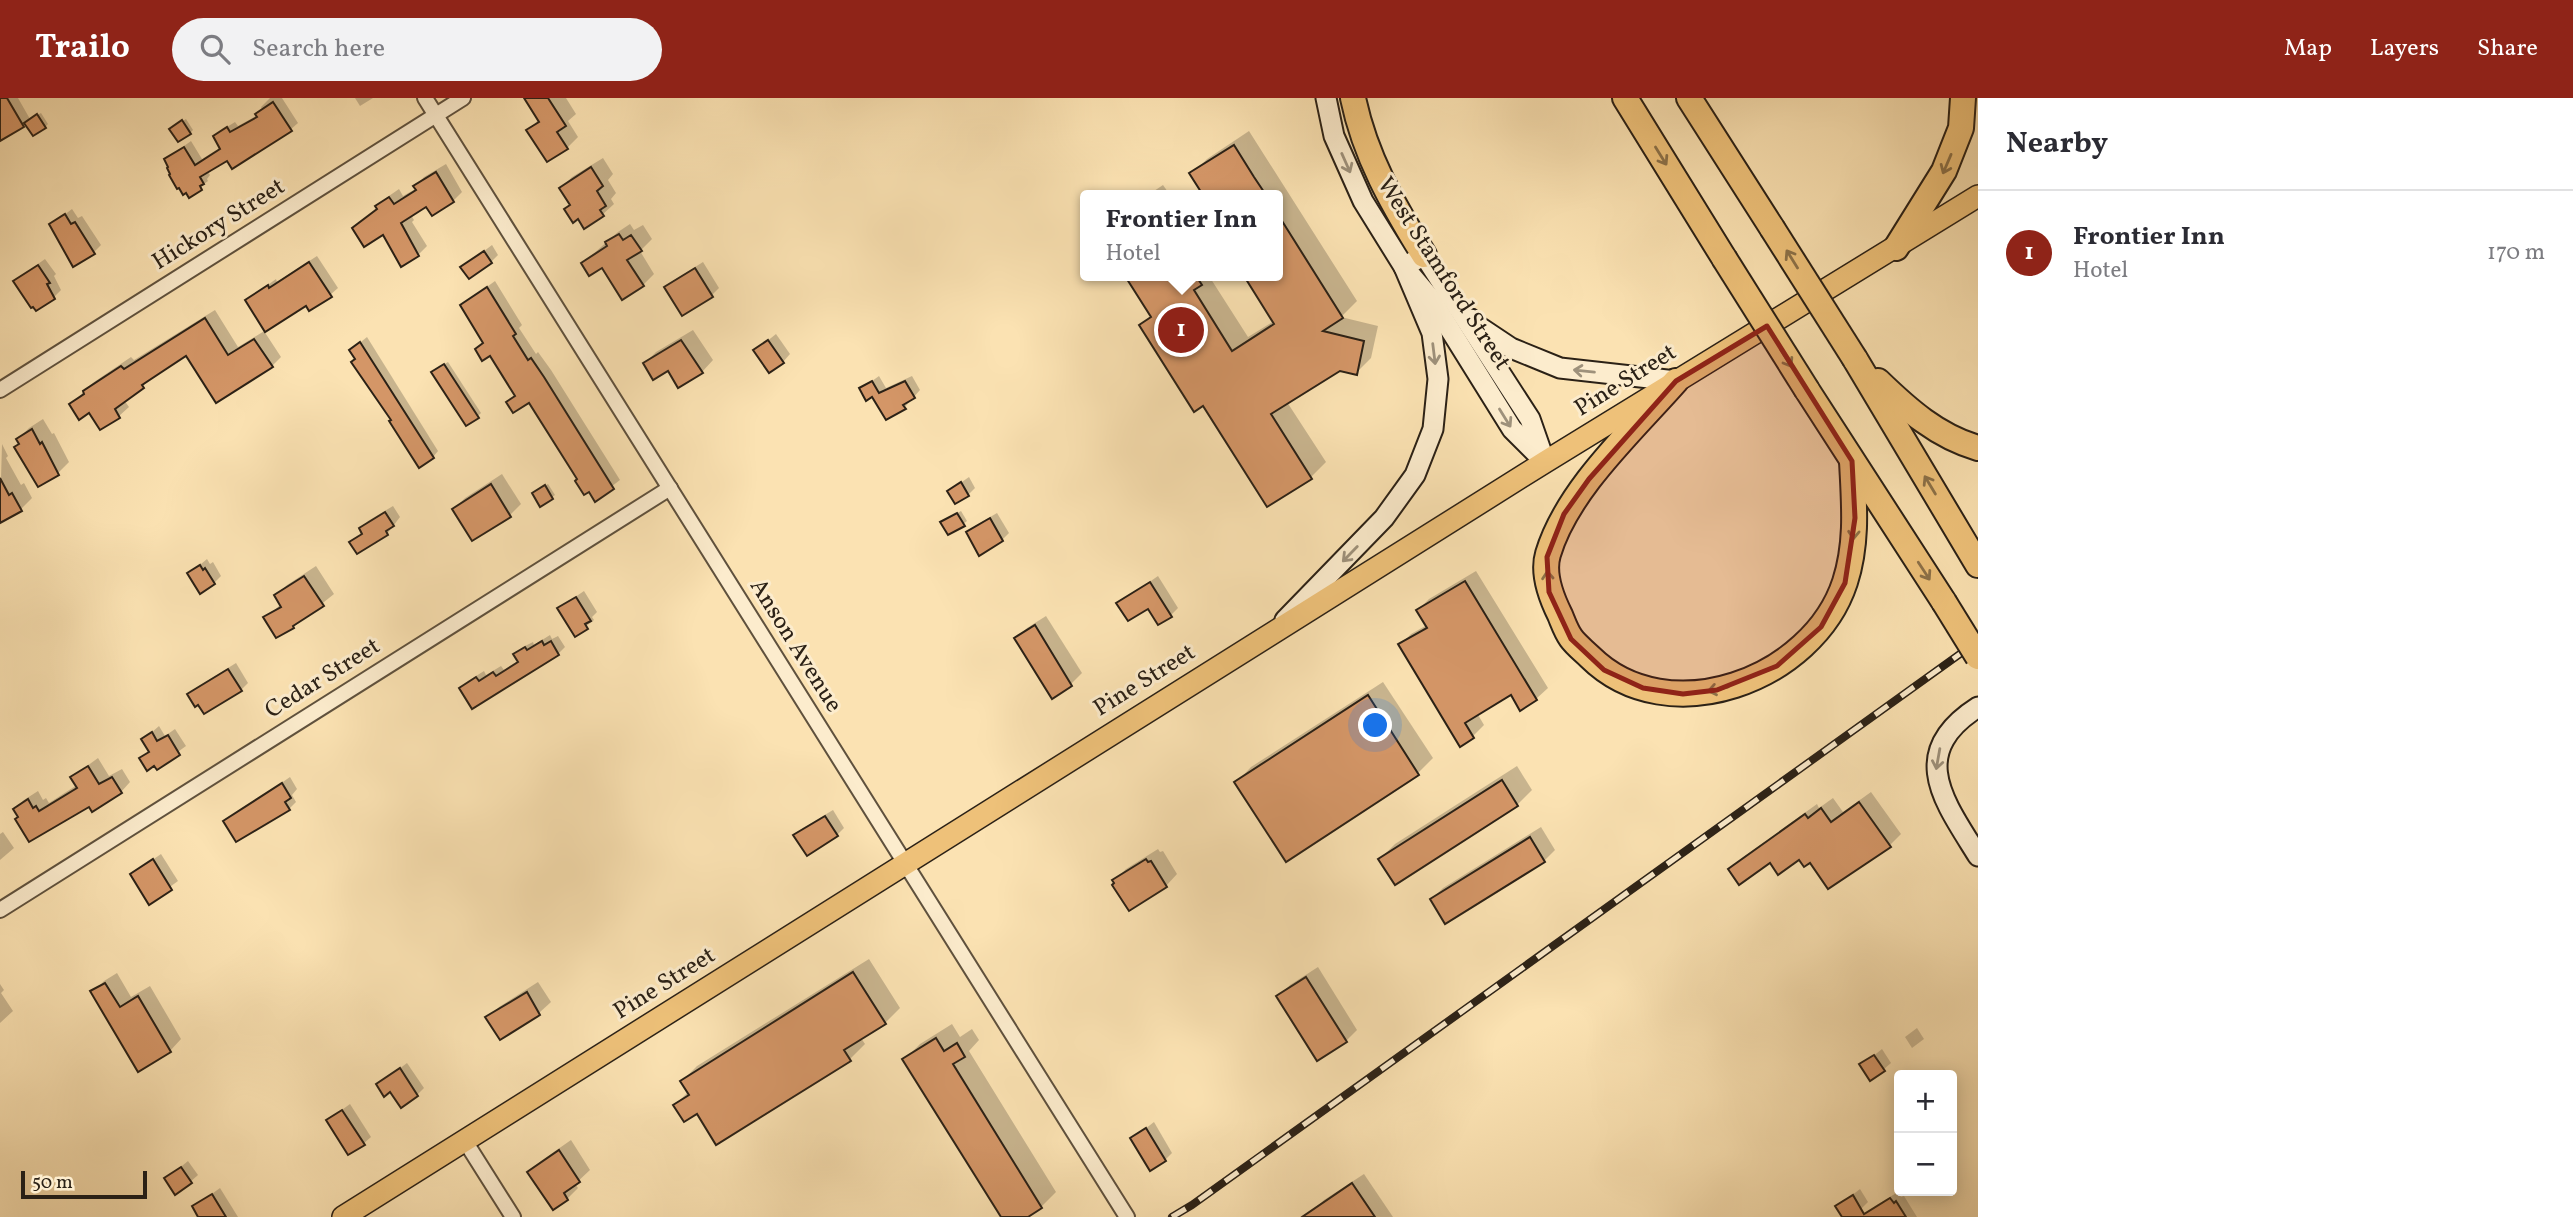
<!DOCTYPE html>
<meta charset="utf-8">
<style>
body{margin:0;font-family:Vollkorn,serif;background:#f2f2f3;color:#2b2b33}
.controls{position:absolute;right:21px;bottom:21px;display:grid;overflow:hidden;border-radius:7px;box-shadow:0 4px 18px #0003}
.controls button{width:63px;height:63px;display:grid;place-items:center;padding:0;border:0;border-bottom:2px solid #e1e1e2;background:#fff;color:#2b2b33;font:35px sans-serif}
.scale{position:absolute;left:21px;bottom:18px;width:126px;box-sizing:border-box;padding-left:7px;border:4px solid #2b2116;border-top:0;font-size:19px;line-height:24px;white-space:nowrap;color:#2b2116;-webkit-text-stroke:5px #fceccd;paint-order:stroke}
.you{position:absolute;left:1376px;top:628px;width:24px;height:24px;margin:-18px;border:5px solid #fff;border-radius:50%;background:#1a73e8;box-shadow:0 0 0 10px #1a73e833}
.badge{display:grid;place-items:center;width:46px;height:46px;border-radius:50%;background:#8f2418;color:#fff;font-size:23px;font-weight:700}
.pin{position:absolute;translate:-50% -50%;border:4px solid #fff;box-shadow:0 2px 7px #0006}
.popup{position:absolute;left:1080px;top:92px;width:203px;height:91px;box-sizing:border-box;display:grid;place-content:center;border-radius:7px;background:#fff;filter:drop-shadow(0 2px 5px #0005);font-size:23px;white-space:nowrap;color:#7c7c81}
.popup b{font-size:26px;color:#2b2b33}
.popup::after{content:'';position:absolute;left:50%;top:100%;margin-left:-14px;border:14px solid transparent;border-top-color:#fff}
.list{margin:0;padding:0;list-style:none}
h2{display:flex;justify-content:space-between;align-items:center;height:91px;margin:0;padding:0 28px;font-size:30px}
h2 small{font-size:23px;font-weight:400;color:#7c7c81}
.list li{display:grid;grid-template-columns:46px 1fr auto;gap:21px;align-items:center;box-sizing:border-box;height:126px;padding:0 28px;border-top:2px solid #e1e1e2}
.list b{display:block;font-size:26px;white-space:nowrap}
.list p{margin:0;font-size:23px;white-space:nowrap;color:#7c7c81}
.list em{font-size:23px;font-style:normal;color:#7c7c81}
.icon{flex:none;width:38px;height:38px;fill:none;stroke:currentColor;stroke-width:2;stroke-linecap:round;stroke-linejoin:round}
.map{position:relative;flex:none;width:1978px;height:1119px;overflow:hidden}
header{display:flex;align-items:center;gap:42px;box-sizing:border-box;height:98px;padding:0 35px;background:#8f2418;color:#fff}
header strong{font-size:33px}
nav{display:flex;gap:38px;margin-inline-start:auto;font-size:24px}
.search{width:490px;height:63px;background:#f2f2f3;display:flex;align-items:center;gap:18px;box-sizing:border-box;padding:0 24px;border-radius:38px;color:#7c7c81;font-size:26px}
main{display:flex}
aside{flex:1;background:#fff}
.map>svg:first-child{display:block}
.shadow{fill:#0003}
.building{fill:#d49667;stroke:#2b2116;stroke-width:2}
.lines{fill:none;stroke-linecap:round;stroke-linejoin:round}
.street-casing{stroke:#5f513d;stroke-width:18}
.secondary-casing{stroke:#2b2116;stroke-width:23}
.primary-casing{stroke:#2b2116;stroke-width:24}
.highway-casing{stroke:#2b2116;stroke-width:28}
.street{stroke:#fceccd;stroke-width:14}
.secondary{stroke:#fceccd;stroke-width:19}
.primary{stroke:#eec179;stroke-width:21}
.highway{stroke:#eec179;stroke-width:24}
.rail-casing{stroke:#2b2116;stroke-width:8}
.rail{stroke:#fceccd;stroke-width:5;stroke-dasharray:16;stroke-linecap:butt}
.highway-bridge-casing{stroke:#2b2116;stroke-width:28;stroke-linecap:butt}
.highway-bridge{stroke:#eec179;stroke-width:24}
.oneway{stroke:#8c7148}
.oneway2{stroke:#9e917b}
.marked{fill:#8f2418;fill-opacity:0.2;stroke:#8f2418;stroke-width:5;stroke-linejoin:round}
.labels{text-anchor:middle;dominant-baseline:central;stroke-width:6;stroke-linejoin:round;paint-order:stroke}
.street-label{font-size:24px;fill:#2b2116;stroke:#fceccd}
</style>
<header>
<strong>Trailo</strong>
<div class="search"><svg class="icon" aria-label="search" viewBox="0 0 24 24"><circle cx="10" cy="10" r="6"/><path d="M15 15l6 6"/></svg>Search here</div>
<nav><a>Map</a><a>Layers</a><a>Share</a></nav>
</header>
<main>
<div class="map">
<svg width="1978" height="1119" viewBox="0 0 1978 1119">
<rect width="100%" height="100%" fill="#fbe2b2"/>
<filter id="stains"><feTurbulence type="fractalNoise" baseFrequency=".00286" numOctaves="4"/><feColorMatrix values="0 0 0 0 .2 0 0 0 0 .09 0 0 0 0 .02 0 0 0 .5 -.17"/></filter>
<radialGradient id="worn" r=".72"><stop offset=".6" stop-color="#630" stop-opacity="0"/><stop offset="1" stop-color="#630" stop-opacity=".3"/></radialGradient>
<g class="shadow">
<path d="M0 0H18L30 21 41 15 48 26 45 29 26 24 23 28 0 34Z"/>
<path d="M270 0H282L298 25 290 32 228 60 207 73 210 77 207 81 208 83 190 97 166 61 191 43 202 61 221 49 215 39 222 32 235 24 238 28 258 17 262 11 261 9Z"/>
<path d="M355 0H373L360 8Z"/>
<path d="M526 0H566L576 16 568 23 578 39 567 50 529 32 539 21Z"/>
<path d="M186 21 193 32 190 35 175 28Z"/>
<path d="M1249 33 1357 203 1341 219 1378 228 1371 260 1356 275 1339 271 1287 304 1326 364 1311 379 1204 306 1141 227 1152 217 1127 178H1209L1248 239 1274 223 1246 178H1277V97H1205L1192 76 1207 61Z"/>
<path d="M603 60 613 76 608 82 616 95 611 101 614 106 602 117 571 106 561 90 572 79Z"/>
<path d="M446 66 462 94 453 103 427 107 411 117 414 122 412 124 427 148 418 157 402 167 383 135 354 131 378 110 377 108 386 100 399 91 403 98 417 90 416 88 424 79Z"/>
<path d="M1163 87 1170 97H1148Z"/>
<path d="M72 111 78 120 82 118 101 147 94 154 51 127Z"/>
<path d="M630 126 634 132 643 127 652 141 640 153 654 176 643 187 602 168 583 165 618 134Z"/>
<path d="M492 147 498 157 491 164 463 169Z"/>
<path d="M317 158 338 190 330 197 306 206 264 233 281 259 272 268 187 255 124 302 129 309 119 318 100 330 90 313 71 306 94 284 131 259 134 262 215 212 238 249 266 232 247 202 276 181 277 184Z"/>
<path d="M45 161 56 176 54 178 61 192 54 199 14 183Z"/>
<path d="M703 164 719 190 712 197 666 190 673 183Z"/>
<path d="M495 183 522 227 519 230 536 256 538 254 551 272 620 382 595 401 579 380 530 302 508 305 515 297 490 256 477 251 484 244 462 207Z"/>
<path d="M693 232 713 262 702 274 678 288 668 271 645 265 656 254Z"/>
<path d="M776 236 790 256 783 264 756 252Z"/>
<path d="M367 239 438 353 433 359 393 322 351 252Z"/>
<path d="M448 264 481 315 478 318 436 271Z"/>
<path d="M879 278 886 290 912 278 920 292 905 309 861 291Z"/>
<path d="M43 321 52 336 54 335 69 364 58 375 39 387 18 341 29 330Z"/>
<path d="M2 346 8 358 6 360 21 387 24 385 32 400 21 411 3 421 0 415Z"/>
<path d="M502 376 521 406 510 417 473 441 454 411 465 400Z"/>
<path d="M969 379 975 390 968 397 949 393Z"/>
<path d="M548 386 555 397 541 407 537 392Z"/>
<path d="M393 408 400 419 387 436 352 444 363 434 361 430 368 423Z"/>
<path d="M961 413 967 423 963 426 946 421Z"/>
<path d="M997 415 1009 435 1002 442 968 435 975 428Z"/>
<path d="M207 461 210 466 213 464 221 478 214 485 189 476Z"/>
<path d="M316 468 334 496 293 529 266 520 281 506 276 498 287 487Z"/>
<path d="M1476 473 1548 590 1536 601 1511 594 1477 615 1484 627 1473 638 1460 646 1400 547 1411 536 1427 527 1418 512 1429 501Z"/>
<path d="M1158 478 1178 510 1171 517 1149 508 1119 505Z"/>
<path d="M584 493 597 514 592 519 594 522 575 537 559 510Z"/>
<path d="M1046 518 1082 575 1071 586 1016 541 1027 530Z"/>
<path d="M550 537 552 541 558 538 565 549 558 556 473 609 461 590 468 583 484 573 486 577 501 568 504 572 519 562 516 557 523 549 533 544 534 547Z"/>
<path d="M236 565 248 585 241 592 189 597 196 590Z"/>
<path d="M1383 584 1433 660 1418 675 1286 761 1236 685 1251 669Z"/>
<path d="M159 628 165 638 175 631 186 648 157 669 141 660 150 652 143 642Z"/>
<path d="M98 660 109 678 122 671 130 684 121 694 90 707 20 719 15 711 24 702 38 693 43 702 46 700 49 705 77 687 72 679Z"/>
<path d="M1517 668 1532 692 1517 707 1380 761 1395 746Z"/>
<path d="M290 679 297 691 292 697 296 704 289 711 225 724Z"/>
<path d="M1871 694 1901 736 1890 747 1828 788 1810 763 1800 760 1770 763 1731 771 1742 760 1817 706 1819 710 1833 700 1843 714Z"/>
<path d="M833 712 844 730 837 737H796L803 730Z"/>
<path d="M1541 729 1555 752 1544 763 1432 801 1443 790Z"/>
<path d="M3 734 14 750 0 762V736Z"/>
<path d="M1158 751 1160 754 1163 753 1177 776 1166 788 1129 811 1115 782 1126 771Z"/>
<path d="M161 756 178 783 149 804 132 776Z"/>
<path d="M869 861 900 910 885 925 861 940 865 946 850 961 697 1013 675 1007 689 993 682 983 697 968Z"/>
<path d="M1318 869 1357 932 1346 943 1278 899 1290 887Z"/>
<path d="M117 875 131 899 150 888 181 941 170 953 139 971 93 894 104 883Z"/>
<path d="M538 884 551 904 539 915 500 940 488 920 499 909Z"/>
<path d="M0 886 4 892 1 895 13 913 0 925Z"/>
<path d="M952 926 960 939 972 931 979 942 969 953 1056 1094 1041 1109 1025 1119H1003L905 961 920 946Z"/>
<path d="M1917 930 1924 941 1912 950 1905 939Z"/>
<path d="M1882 951 1891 965 1883 972 1862 967Z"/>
<path d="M407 965 424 990 417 997 391 992 378 987Z"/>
<path d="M350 1006 371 1039 363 1046 328 1022Z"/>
<path d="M1154 1024 1172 1055 1165 1062 1132 1041Z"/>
<path d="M571 1042 590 1072 575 1086 578 1090 567 1101 529 1074 541 1063Z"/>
<path d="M188 1063 198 1077 190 1084 166 1081Z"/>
<path d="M1364 1076 1393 1119H1317L1313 1113 1324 1102Z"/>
<path d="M220 1090 238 1119H201L194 1109Z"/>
<path d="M1860 1091 1868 1104 1861 1111 1844 1119 1838 1108Z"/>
<path d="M1898 1094 1901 1099 1904 1098 1917 1119H1871L1868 1115 1875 1108Z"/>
</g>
<g class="building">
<path d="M0 0H7L24 29 0 43Z"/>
<path d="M524 0H548L566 28 557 34 568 51 547 64 526 32 539 24Z"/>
<path d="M273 4 292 33 232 71 227 63 200 79 204 86 200 88 202 92 189 100 186 95 183 97 179 90 177 91 169 77 170 76 167 70 168 69 164 61 184 49 195 67 220 51 213 38 227 29 230 34 257 19 255 16Z"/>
<path d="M37 16 46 30 33 38 24 25Z"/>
<path d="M182 22 191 36 178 44 169 31Z"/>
<path d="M1234 47 1254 79 1266 97H1203L1189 75Z"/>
<path d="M591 69 603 88 597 93 606 108 600 112 604 118 584 131 578 121 573 125 564 111 570 107 559 90Z"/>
<path d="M436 74 454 104 432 118 426 109 401 125 419 158 401 169 383 137 364 149 352 130 377 111 375 108 389 99 394 106 416 92 413 88Z"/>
<path d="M1277 115 1343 220 1323 233 1364 243 1357 277 1340 273 1271 316 1312 381 1267 409 1203 308 1194 314 1139 227 1151 219 1125 178H1196L1202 187 1194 192 1232 253 1274 226 1244 178H1277Z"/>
<path d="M65 116 71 126 75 124 95 156 73 169 49 126Z"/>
<path d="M619 136 623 142 631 137 642 153 627 162 644 188 622 202 602 170 589 178 581 165 607 148 605 144Z"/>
<path d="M484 153 492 165 469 181 460 169Z"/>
<path d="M309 164 332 199 309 213 306 208 265 234 245 202 268 187 269 190Z"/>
<path d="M38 167 50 185 47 186 55 201 36 213 33 209 31 210 13 183Z"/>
<path d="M695 170 713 199 682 218 664 189Z"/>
<path d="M487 189 516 236 513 238 528 262 531 260 544 279 614 391 595 404 589 394 584 397 575 383 577 381 529 305 513 315 506 304 515 298 490 258 482 263 475 251 483 245 460 207Z"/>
<path d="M205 220 228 257 254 241 273 269 216 305 186 258 142 287 144 290 115 311 120 320 100 332 89 315 79 322 69 306 84 296 83 293 121 268 124 271Z"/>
<path d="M681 242 703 275 678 290 668 273 653 282 643 265Z"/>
<path d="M768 242 784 265 769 275 753 252Z"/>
<path d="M360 244 434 360 419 370 389 323 391 322 351 264 355 261 349 252Z"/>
<path d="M444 266 479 320 466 328 431 274Z"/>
<path d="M872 283 879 295 905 283 915 300 903 307 906 311 886 322 872 299 866 303 859 290Z"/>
<path d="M32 331 40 346 42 344 59 377 38 389 14 349 19 346 16 341Z"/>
<path d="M0 380 9 397 12 395 22 413 0 425Z"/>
<path d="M961 384 969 398 955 406 947 393Z"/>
<path d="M491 386 511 419 472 443 452 411Z"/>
<path d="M545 387 553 401 540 409 532 395Z"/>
<path d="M385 414 394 428 386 433 388 437 357 456 349 444 362 436 359 430Z"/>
<path d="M957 415 965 428 948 437 940 424Z"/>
<path d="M990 420 1003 443 979 458 966 434Z"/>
<path d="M200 467 203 472 205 470 215 486 200 496 187 475Z"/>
<path d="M304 478 324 508 293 528 294 530 276 540 263 519 281 509 274 497Z"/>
<path d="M1465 483 1537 602 1520 613 1511 597 1465 625 1474 640 1460 649 1398 546 1427 530 1416 512Z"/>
<path d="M1150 484 1172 519 1158 527 1148 511 1128 523 1116 505Z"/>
<path d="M576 499 591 523 585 526 588 531 575 539 557 510Z"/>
<path d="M1035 527 1072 588 1052 601 1014 540Z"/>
<path d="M542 543 544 547 551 543 559 557 472 611 459 590 476 579 479 583 493 574 496 578 518 564 513 556 525 549 527 552Z"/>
<path d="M228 571 242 593 204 616 198 607 195 609 187 596Z"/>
<path d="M1368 597 1419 677 1286 764 1234 684Z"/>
<path d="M152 634 157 643 168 637 180 657 157 672 154 668 147 673 139 660 149 654 141 641Z"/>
<path d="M88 668 99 686 112 679 122 695 92 714 89 709 29 744 15 721 18 719 13 711 28 701 33 710 36 708 39 713 77 690 70 679Z"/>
<path d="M1502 682 1518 708 1395 787 1378 761Z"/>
<path d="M282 685 291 700 285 704 290 712 236 744 223 723Z"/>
<path d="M1859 704 1891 749 1828 791 1810 765 1804 769 1799 762 1778 777 1770 765 1739 787 1728 771 1805 716 1808 720 1821 710 1831 724Z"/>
<path d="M825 718 838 738 807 758 793 737Z"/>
<path d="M1530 739 1545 764 1445 826 1430 801Z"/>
<path d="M153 761 172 792 149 807 130 776Z"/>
<path d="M1146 761 1148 764 1151 763 1167 789 1129 813 1112 787 1114 785 1112 782Z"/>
<path d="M853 874 886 926 844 952 851 963 716 1047 697 1016 684 1024 673 1007 689 997 680 983Z"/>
<path d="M1306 879 1347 944 1317 963 1276 898Z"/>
<path d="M105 885 120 909 138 898 171 954 138 974 90 893Z"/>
<path d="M527 894 540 917 500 942 485 919Z"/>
<path d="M936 940 944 953 957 945 965 959 953 966 1042 1110 1028 1119H1001L902 961Z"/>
<path d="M1874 957 1885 973 1870 983 1859 966Z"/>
<path d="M400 970 418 998 401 1010 390 994 384 999 376 986Z"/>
<path d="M342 1012 365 1047 348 1057 326 1022Z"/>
<path d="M1146 1030 1166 1063 1150 1073 1130 1040Z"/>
<path d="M559 1052 580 1084 564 1095 568 1102 553 1112 527 1074Z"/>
<path d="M181 1069 192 1085 175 1097 164 1080Z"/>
<path d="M1352 1085 1375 1119H1302Z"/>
<path d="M212 1096 226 1119H198L192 1108Z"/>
<path d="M1853 1097 1864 1116 1890 1100 1894 1105 1896 1103 1906 1119H1842L1835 1108Z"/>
</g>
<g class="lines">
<defs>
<g id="street">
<path d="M425 0 1127 1119"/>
<path d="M0 292 463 0"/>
<path d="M0 812 670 390"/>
<path d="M465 1043 513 1119"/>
</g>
<g id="secondary">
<path d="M1326 0 1334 38 1363 103 1404 169 1431 201 1512 331 1540 359"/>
<path d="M1471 221 1478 228 1511 250 1560 270 1676 283"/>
<path d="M1285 522 1384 420 1415 377 1433 331 1438 281 1432 235 1404 169 1424 157 1530 321 1545 364"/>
<path d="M1978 609C1906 655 1944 703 1978 758"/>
</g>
<path id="primary" d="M343 1119 1545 364 1978 98"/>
<g id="highway">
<path d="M1353 0C1365 58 1393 107 1424 157"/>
<path d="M1625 0 1724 160"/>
<path d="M1689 0 1772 130"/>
<path d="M1896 150 1944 73 1961 30 1963 0"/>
<path d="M1855 261 1978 467"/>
<path d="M1676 283C1632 333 1567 392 1548 456 1542 476 1551 499 1560 517 1563 524 1566 533 1571 540 1576 547 1584 553 1590 559 1668 636 1813 582 1845 484 1858 444 1854 404 1852 363"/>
<path d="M1878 283C1908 312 1937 338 1978 350"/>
<path d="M1807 292 1944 504"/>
</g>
</defs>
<use href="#street" class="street-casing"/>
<use href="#secondary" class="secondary-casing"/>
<use href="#primary" class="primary-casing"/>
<use href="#highway" class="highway-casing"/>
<use href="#street" class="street"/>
<use href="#secondary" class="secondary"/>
<use href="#primary" class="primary"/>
<use href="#highway" class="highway"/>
<defs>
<path id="rail" d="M1172 1119 1192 1107 1978 543"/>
</defs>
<use href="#rail" class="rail-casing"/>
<use href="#rail" class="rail"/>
<defs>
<g id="highway-bridge">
<path d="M1772 130 1855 261"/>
<path d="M1724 160 1807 292"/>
<path d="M1944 504 1978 559"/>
</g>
</defs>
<use href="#highway-bridge" class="highway-bridge-casing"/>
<use href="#highway-bridge" class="highway-bridge"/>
</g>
<defs><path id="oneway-shaft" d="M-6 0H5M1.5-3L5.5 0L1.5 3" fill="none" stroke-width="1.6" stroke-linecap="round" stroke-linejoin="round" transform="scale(1.75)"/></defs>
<g class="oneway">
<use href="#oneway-shaft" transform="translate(1661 58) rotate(58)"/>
<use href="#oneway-shaft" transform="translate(1947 66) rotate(113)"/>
<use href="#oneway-shaft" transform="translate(1792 161) rotate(-122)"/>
<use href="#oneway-shaft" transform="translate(1786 260) rotate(58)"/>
<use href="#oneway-shaft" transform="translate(1930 387) rotate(-121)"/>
<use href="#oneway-shaft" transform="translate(1854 431) rotate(93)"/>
<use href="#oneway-shaft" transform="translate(1924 473) rotate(57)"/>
<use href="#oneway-shaft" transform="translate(1548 483) rotate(-94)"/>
<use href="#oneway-shaft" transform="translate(1718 591) rotate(168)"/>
</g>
<g class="oneway2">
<use href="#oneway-shaft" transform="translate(1346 65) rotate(66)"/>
<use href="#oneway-shaft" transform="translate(1434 256) rotate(83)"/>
<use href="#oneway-shaft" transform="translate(1584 273) rotate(-174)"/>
<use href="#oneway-shaft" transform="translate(1505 320) rotate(58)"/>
<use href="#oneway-shaft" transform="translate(1350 456) rotate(134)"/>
<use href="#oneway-shaft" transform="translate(1938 661) rotate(100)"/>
</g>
<path class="marked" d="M1767 228 1852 363 1855 420 1845 485 1821 529 1777 568 1717 592 1683 596 1643 590 1604 572 1571 541 1549 494 1547 459 1564 416 1589 381 1676 283Z"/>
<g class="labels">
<g class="street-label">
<text transform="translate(219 127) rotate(-32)">Hickory Street</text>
<text transform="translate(1443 176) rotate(57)">West Stamford Street</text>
<text transform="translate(1626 283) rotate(-32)">Pine Street</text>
<text transform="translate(795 548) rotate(58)">Anson Avenue</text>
<text transform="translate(323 581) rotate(-32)">Cedar Street</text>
<text transform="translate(1145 583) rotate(-32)">Pine Street</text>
<text transform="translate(665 886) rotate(-32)">Pine Street</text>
</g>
</g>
<rect width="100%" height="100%" filter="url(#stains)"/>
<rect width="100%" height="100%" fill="url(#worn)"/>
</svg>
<div class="controls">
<button>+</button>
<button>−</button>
</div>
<div class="scale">50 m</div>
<div class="you"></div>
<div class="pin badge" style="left:1181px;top:232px">1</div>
<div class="popup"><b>Frontier Inn</b>Hotel</div>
</div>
<aside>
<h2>Nearby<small></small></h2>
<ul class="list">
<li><span class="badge">1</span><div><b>Frontier Inn</b><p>Hotel</p></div><em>170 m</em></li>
</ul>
</aside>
</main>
